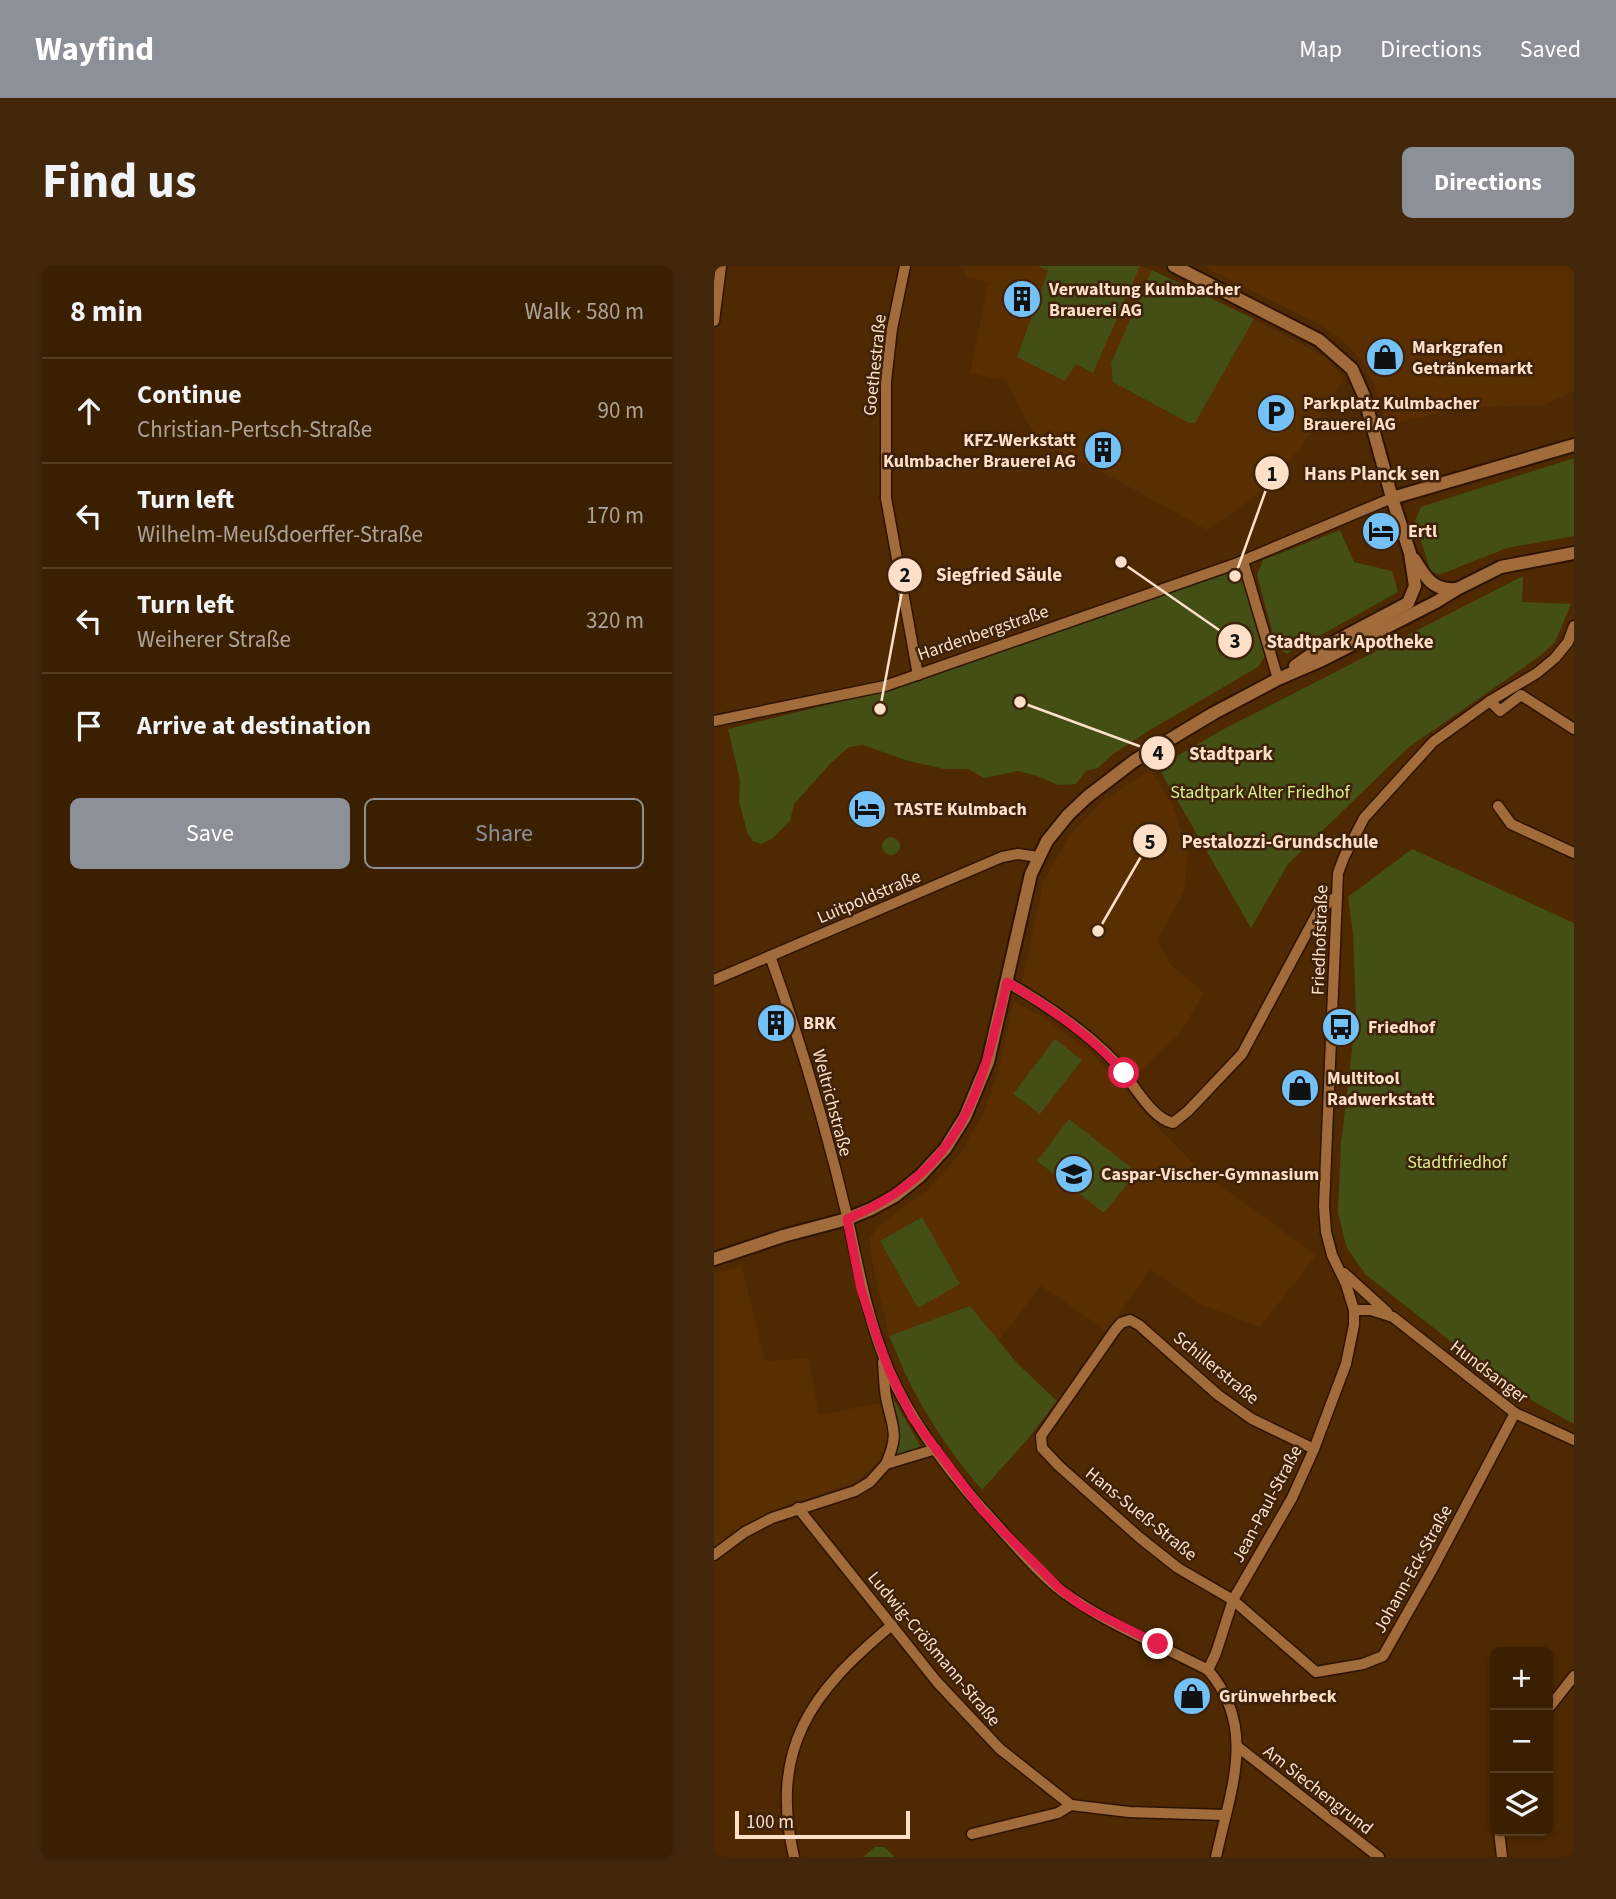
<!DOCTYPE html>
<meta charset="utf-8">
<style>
body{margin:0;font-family:"Source Sans 3",sans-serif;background:#42270b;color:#f1f3f6}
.controls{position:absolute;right:21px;bottom:21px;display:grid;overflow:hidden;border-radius:10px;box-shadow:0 2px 5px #0004}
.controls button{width:63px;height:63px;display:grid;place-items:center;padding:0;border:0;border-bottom:2px solid #543d23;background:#3b1f01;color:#f1f3f6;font:35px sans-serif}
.scale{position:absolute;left:21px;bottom:18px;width:175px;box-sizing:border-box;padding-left:7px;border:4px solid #fee0c8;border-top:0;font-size:19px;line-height:24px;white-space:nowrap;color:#fee0c8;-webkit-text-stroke:5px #3e2209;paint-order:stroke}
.stop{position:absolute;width:21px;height:21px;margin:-16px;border:5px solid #e11d48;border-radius:50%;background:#fff}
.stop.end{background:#e11d48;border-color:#fff;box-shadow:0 2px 7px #0008}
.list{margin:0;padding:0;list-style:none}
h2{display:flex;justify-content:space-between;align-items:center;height:91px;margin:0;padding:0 28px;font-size:30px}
h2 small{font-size:23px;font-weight:400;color:#aca299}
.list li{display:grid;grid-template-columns:46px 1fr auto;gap:21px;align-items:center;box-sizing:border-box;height:105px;padding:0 28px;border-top:2px solid #543d23}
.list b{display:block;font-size:26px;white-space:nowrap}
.list p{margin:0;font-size:23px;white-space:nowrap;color:#aca299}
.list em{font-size:23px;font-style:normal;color:#aca299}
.actions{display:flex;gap:14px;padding:21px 28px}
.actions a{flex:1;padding:16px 0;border:2px solid #8c9099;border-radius:10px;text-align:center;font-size:24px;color:#8c9099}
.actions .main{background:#8c9099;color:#fff}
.icon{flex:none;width:38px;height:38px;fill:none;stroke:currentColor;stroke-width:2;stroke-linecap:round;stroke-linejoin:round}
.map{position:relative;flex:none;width:860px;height:1591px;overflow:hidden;border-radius:10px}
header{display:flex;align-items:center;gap:42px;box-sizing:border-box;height:98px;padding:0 35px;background:#8c9099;color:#fff}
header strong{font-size:33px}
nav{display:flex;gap:38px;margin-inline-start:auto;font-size:24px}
.intro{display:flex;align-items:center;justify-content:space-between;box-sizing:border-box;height:168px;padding:0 42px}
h1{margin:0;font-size:49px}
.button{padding:18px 32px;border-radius:10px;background:#8c9099;color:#fff;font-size:24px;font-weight:700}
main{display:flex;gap:42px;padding:0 42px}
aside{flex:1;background:#3b1f01;border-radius:10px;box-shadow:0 2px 5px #0004}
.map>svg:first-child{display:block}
.built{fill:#592e00}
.green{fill:#434f15}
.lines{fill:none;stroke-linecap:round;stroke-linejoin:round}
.street-casing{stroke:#2e1400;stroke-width:13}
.secondary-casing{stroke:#2e1400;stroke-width:16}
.street{stroke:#a16b3c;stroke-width:10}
.secondary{stroke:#a16b3c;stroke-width:12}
.route{stroke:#e11d48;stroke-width:9}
.labels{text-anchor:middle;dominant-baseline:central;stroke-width:5;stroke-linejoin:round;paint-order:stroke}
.poi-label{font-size:18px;font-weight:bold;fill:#fee0c8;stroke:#3e2209;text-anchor:start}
.street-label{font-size:18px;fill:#fee0c8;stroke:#3e2209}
.park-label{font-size:18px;fill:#d8f18d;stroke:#3e2209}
.leader{fill:none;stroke:#fee0c8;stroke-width:2.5}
.callout-dot{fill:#fee0c8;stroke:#3e2209;stroke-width:2.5}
.mark-label{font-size:21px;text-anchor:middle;font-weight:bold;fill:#111}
.callout-label{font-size:19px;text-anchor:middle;font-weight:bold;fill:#fee0c8;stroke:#3e2209;stroke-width:5;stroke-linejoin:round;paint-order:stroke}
</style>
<header>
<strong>Wayfind</strong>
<nav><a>Map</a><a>Directions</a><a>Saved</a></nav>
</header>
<div class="intro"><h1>Find us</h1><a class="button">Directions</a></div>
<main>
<aside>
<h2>8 min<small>Walk · 580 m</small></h2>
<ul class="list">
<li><svg class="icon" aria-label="ahead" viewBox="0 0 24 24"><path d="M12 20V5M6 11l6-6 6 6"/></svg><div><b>Continue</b><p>Christian-Pertsch-Straße</p></div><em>90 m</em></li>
<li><svg class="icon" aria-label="left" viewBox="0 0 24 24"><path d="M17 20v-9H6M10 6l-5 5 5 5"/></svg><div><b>Turn left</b><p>Wilhelm-Meußdoerffer-Straße</p></div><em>170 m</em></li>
<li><svg class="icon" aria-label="left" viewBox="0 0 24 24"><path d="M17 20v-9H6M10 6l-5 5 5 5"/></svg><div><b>Turn left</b><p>Weiherer Straße</p></div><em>320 m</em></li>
<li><svg class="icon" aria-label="arrive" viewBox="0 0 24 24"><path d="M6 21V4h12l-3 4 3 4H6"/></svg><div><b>Arrive at destination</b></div></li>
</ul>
<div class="actions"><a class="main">Save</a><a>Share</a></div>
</aside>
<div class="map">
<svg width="860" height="1591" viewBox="0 0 860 1591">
<rect width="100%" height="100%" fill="#4f2901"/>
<g class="built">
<path d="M248 0H428L493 29 612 91 630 113 587 182 535 235 493 264 410 218 323 174 292 115 256 107 274 16 253 11Z"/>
<path d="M488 0H860V125L826 141 824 139 749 142 672 159 660 119 648 95 628 74 606 59Z"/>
<path d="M437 504 459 540 474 588 470 626 443 675 456 698 490 727 465 768 421 810 401 785 372 759 308 716 329 616 355 570 392 532Z"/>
<path d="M300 736 328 750 377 786 440 857 477 895 510 922 602 989 546 1061 486 1038 436 1003 393 1065 327 1020 284 1075 256 1040 175 1070 158 996 156 973 163 961 212 925 246 887 269 848 282 812Z"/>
<path d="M28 1001 51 1095 95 1092 105 1149 169 1136 175 1166 174 1182 162 1198 140 1217 72 1240 12 1271 0 1282V1007Z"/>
</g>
<g class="green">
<path d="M324 0H426L379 107 362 98 351 115 303 91 334 5Z"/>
<path d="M438 4 540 53 481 157H475L399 116 397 97Z"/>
<path d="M860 192V270L793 282 725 309 716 304 701 255 707 241Z"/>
<path d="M626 264 640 296 678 305 684 326 573 388 562 380 543 309 549 294Z"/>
<path d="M525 301 552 389 544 401 436 464 399 488 384 502 372 505 362 518 344 519 323 510 304 505 270 512 254 503H230L191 494 149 479 135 481 117 497 80 538 76 555 59 572 47 578 39 575 33 566 25 535 26 514 14 463 174 424Z"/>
<path d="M809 310 808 336 857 338 841 376 826 390 695 481 574 598 537 662 444 501 508 464Z"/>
<circle cx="177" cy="580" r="9"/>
<path d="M698 583 860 657V1158L796 1122 651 1008 632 980 624 946 627 878 642 749 639 667 634 631Z"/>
<path d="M341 773 368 794 326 848 299 828Z"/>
<path d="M355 853 423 906 390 947 323 895Z"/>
<path d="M208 951 246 1018 204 1042 166 975Z"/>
<path d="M256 1040 303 1097 343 1135 313 1174 268 1224C237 1188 210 1148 190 1105 185 1094 181 1082 175 1070Z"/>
<path d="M179 1132 206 1179 201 1186 182 1191Z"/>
<path d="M161 1581H170L181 1591H149Z"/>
</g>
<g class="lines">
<defs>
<g id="street">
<path d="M191 0 178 63 172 115V232L204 409"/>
<path d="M0 55 7 0"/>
<path d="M529 295 564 413"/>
<path d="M776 435 786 445 807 429 860 463"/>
<path d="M0 455 171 420 521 298 678 232"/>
<path d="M784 540 797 558 860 587"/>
<path d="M56 690C87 776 113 865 134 954 145 1005 154 1054 174 1102 197 1157 242 1215 282 1258 303 1281 324 1307 349 1326 393 1358 446 1379 494 1404 544 1462 516 1525 502 1591"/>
<path d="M0 714 288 591 304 588 324 591"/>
<path d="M293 716C330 738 371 764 401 796 417 813 436 852 459 857L474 845 528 788 605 644 623 630"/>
<path d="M630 1007 673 1046"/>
<path d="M640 1044H657L679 1051 801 1147 860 1174"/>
<path d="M169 1096C170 1108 170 1120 172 1131 178 1162 186 1166 172 1198"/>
<path d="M600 1183 538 1153 504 1129 425 1059 416 1054 407 1057 401 1064 327 1170 328 1182 345 1200 426 1272 464 1302 519 1334 602 1406 649 1398 669 1390 719 1302 801 1147"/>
<path d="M84 1242 223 1416 286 1483 357 1539 415 1546 511 1549"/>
<path d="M0 1289 31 1266 58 1252 141 1225 156 1216 172 1198 222 1183"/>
<path d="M494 1404 502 1387 519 1334 578 1232 600 1183 632 1098 640 1059V1044L632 1018 618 989 612 966 610 940 624 607 630 591 650 552 719 476 776 435 823 407 841 392 854 376 860 360"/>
<path d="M834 1443 860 1410"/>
<path d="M524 1481 665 1591"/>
<path d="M785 1565 788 1591"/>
<path d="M258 1568 344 1547 357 1539"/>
<path d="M80 1591C55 1482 97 1426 178 1359"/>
</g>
<g id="secondary">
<path d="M460 0 605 74 638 103 650 130 678 232 696 287 701 320 694 337 601 386 581 400"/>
<path d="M678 232 860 179"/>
<path d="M700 293C711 311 719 325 741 323"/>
<path d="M0 993 69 970 133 953 157 943 181 930 206 910 231 883 251 851 274 796 317 608 333 575 354 549 373 531 420 495 500 447 564 413 608 394 722 336 743 323 787 301 860 287"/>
</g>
</defs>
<use href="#street" class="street-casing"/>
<use href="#secondary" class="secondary-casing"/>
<use href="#street" class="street"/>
<use href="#secondary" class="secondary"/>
</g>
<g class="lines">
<path class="route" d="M410 807C378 770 335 741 293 716 266 829 249 903 133 953L147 1023 157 1054 174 1102 198 1151 268 1244 346 1323 368 1340 444 1378"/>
</g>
<defs>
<symbol id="building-disc" viewBox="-11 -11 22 22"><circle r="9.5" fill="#73c1f6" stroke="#3e2209"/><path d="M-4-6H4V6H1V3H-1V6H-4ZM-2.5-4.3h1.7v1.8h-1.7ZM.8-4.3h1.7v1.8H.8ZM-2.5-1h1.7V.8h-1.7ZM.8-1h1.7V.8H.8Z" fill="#111"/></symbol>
<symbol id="shop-disc" viewBox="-11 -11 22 22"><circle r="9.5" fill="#73c1f6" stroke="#3e2209"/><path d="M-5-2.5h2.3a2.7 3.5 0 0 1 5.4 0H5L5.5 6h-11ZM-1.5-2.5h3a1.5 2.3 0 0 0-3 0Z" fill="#111"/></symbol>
<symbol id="parking-disc" viewBox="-11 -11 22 22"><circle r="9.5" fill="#73c1f6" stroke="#3e2209"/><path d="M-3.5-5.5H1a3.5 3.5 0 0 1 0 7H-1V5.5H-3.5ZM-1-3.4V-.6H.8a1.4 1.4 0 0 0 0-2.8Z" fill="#111"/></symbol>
<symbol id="hotel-disc" viewBox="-11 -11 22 22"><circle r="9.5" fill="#73c1f6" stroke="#3e2209"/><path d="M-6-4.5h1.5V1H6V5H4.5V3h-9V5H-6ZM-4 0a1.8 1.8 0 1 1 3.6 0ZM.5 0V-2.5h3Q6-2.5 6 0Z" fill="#111"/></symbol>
<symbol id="bus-disc" viewBox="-11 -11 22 22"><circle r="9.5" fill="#73c1f6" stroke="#3e2209"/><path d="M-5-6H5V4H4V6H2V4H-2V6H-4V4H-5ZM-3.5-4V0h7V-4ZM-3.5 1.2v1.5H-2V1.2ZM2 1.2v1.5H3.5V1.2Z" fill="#111"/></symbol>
<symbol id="school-disc" viewBox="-11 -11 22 22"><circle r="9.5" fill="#73c1f6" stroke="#3e2209"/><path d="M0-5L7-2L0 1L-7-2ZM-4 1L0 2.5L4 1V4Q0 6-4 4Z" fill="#111"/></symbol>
</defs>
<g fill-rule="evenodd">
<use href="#building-disc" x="286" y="11" width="44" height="44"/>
<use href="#shop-disc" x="649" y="69" width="44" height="44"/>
<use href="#parking-disc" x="540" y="125" width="44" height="44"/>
<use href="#building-disc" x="367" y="162" width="44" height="44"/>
<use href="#hotel-disc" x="645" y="243" width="44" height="44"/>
<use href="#hotel-disc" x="131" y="521" width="44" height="44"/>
<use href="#building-disc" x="40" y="735" width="44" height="44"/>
<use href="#bus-disc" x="605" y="739" width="44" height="44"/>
<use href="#shop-disc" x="564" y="800" width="44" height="44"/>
<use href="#school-disc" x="338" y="886" width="44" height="44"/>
<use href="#shop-disc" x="456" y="1408" width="44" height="44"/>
</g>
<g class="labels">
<g class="poi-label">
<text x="335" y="23">Verwaltung Kulmbacher<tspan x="335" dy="21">Brauerei AG</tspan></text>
<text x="698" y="81">Markgrafen<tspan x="698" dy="21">Getränkemarkt</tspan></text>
<text x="589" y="137">Parkplatz Kulmbacher<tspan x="589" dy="21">Brauerei AG</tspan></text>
<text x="362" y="174" text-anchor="end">KFZ-Werkstatt<tspan x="362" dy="21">Kulmbacher Brauerei AG</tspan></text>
<text x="694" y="265">Ertl</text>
<text x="180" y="543">TASTE Kulmbach</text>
<text x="89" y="757">BRK</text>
<text x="654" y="761">Friedhof</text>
<text x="613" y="812">Multitool<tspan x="613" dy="21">Radwerkstatt</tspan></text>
<text x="387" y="908">Caspar-Vischer-Gymnasium</text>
<text x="505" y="1430">Grünwehrbeck</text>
</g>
<g class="street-label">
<text transform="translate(161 99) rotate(-84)">Goethestraße</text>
<text transform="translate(269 367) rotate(-19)">Hardenbergstraße</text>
<text transform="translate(155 631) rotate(-23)">Luitpoldstraße</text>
<text transform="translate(606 674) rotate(-88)">Friedhofstraße</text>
<text transform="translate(118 837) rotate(75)">Weltrichstraße</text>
<text transform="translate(502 1102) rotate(39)">Schillerstraße</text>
<text transform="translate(775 1106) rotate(37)">Hundsanger</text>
<text transform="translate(553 1238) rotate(-62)">Jean-Paul-Straße</text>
<text transform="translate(427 1248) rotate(39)">Hans-Sueß-Straße</text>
<text transform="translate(699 1303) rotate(-61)">Johann-Eck-Straße</text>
<text transform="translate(220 1383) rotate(50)">Ludwig-Crößmann-Straße</text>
<text transform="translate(604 1524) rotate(38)">Am Siechengrund</text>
</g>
<g class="park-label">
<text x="546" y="526">Stadtpark Alter Friedhof</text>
<text x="743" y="896">Stadtfriedhof</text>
</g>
</g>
<path class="leader" d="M521 310L558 207M166 443L191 309M407 296L521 375M306 436L444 487M384 665L436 575"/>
<g class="callout-dot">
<circle cx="521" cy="310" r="7"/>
<circle cx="166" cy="443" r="7"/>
<circle cx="407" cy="296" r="7"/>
<circle cx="306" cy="436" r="7"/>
<circle cx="384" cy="665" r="7"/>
<circle cx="558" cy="207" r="18"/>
<circle cx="191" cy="309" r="18"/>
<circle cx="521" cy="375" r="18"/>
<circle cx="444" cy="487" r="18"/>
<circle cx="436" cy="575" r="18"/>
</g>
<g class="mark-label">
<text x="558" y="215">1</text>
<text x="191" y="316">2</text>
<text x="521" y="382">3</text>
<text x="444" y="494">4</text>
<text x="436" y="583">5</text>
</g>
<g class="callout-label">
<text x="658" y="214">Hans Planck sen</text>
<text x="285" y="315">Siegfried Säule</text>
<text x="636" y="382">Stadtpark Apotheke</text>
<text x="517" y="494">Stadtpark</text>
<text x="566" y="582">Pestalozzi-Grundschule</text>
</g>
</svg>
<div class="controls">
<button>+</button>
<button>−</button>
<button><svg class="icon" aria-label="layers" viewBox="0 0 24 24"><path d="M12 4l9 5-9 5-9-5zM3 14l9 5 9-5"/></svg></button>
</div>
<div class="scale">100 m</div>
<div class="stop" style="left:410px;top:807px"></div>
<div class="stop end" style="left:444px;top:1378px"></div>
</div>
</main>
